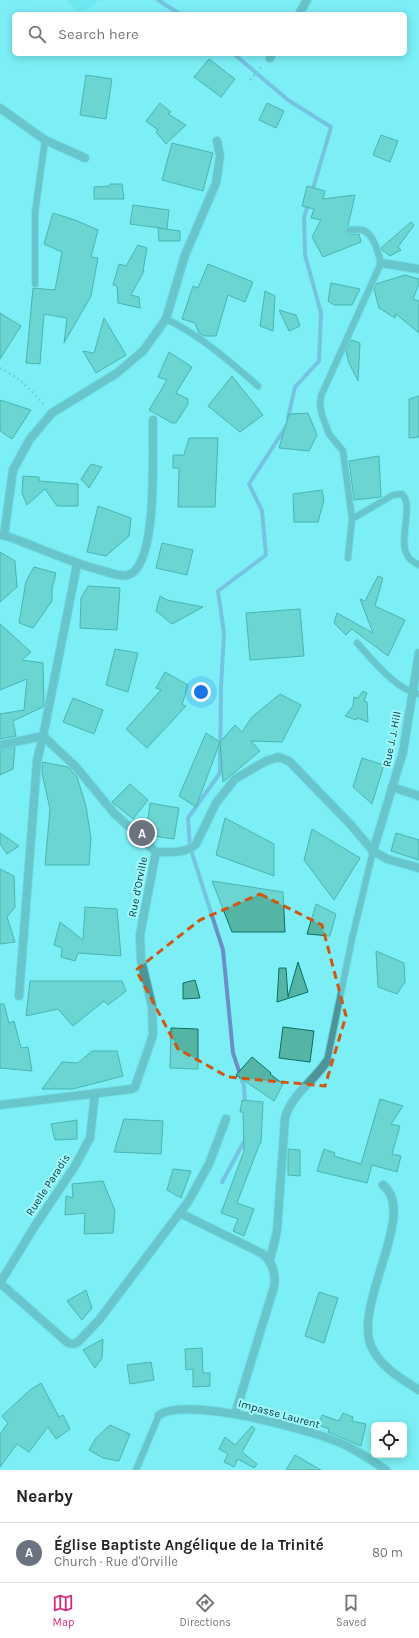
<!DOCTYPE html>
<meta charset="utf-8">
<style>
body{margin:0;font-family:Karla,sans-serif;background:#f2f2f2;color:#202124}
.controls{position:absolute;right:12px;bottom:12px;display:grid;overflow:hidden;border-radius:6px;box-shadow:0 2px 10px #0003}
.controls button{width:36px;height:36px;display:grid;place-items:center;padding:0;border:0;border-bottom:1px solid #e0e0e0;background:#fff;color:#202124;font:20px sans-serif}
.you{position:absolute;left:201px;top:692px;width:14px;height:14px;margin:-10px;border:3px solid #fff;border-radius:50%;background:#1a73e8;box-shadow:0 0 0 6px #1a73e833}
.badge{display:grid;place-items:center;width:26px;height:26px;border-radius:50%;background:#db2777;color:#fff;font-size:13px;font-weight:700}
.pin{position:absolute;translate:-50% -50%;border:2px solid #fff;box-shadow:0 1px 4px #0006}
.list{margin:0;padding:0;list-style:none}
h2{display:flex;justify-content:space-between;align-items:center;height:52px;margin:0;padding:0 16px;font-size:17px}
h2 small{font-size:13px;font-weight:400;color:#757577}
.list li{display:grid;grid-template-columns:26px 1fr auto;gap:12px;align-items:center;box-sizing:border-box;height:60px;padding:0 16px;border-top:1px solid #e0e0e0}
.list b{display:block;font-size:15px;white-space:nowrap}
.list p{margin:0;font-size:13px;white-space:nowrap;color:#757577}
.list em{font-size:13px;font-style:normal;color:#757577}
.icon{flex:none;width:22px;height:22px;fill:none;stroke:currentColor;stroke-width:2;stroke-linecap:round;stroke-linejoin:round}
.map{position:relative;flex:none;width:419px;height:1470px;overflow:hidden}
.search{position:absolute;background:#fff;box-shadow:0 2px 10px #0003;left:12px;right:12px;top:12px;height:44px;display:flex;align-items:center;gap:10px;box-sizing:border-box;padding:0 14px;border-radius:6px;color:#757577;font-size:15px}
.sheet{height:112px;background:#fff}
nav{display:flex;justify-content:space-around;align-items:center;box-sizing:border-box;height:56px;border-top:1px solid #e0e0e0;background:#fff;font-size:11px;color:#757577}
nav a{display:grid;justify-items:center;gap:2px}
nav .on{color:#db2777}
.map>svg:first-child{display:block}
.built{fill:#61e2ea}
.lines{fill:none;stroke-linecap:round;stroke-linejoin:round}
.stream{stroke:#6c8ec8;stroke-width:4}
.building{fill:#54b5a5;stroke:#0c6e61}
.lane-casing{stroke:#63cad1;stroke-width:8}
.street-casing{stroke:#63cad1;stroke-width:10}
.path{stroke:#55b5bb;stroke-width:2.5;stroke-dasharray:2 3;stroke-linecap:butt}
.lane{stroke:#4e9397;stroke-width:6}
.street{stroke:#4e9397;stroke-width:8}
.marked{fill:none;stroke:#d15611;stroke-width:3;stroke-dasharray:8 5;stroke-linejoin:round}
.labels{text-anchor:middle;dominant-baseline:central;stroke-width:4;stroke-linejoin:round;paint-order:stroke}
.street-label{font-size:11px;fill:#00383b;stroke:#a1f9fe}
</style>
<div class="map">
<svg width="419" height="1470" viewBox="0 0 419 1470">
<rect width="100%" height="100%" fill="#7ceff6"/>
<path class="built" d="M66 0H99L81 14H78Z"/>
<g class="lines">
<g class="stream">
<path d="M158 0 180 14"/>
<path d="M234 54 288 100 331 127 312 192"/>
<path d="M288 418 295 387 319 361 321 313 305 255 304 217 309 202"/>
<path d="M245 1106 244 1086 233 1053 223 950 190 847 188 818 220 773 221 688 224 633 218 591 266 555 262 511 249 484 287 425"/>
<path d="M222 1182 246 1138"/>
</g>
</g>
<g class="building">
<path d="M209 59 235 79 221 97 194 77Z"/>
<path d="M86 75 112 79 106 119 80 115Z"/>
<path d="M160 103 171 112 168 114 186 125 166 144 156 132 158 130 146 121Z"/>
<path d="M267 103 284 111 276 128 259 120Z"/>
<path d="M381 135 398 141 390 162 373 155Z"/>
<path d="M172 143 213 153 203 191 162 180Z"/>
<path d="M110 184H122L124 199H94V187L110 186Z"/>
<path d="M307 186 325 191 323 199 355 195 348 226 345 231 347 234H359L361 242 323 257 312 237 321 220 311 218 314 209 302 206Z"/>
<path d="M133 205 169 210 167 229 130 224Z"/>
<path d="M53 213 75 220 98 230 91 257 98 258 91 296 64 343 67 318 44 314 40 364 26 363 33 288 55 290 62 252 44 244Z"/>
<path d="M411 222 414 225 398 247 401 250 390 256 382 250 381 248Z"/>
<path d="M158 228 180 231V241H159Z"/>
<path d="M138 245 147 248 143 271H144L131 295 139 297 140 308 118 303 117 286 113 285 119 264 126 266Z"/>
<path d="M208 264 253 282 245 302 228 295 216 336H204L199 333 195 323 182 319 193 286 198 288Z"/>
<path d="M405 275 419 279V284L413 299 419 301V333L396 314 395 318 379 308 374 289 376 284Z"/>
<path d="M331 283 360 289 352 305H334L328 301Z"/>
<path d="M265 291 275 296 273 331 260 326Z"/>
<path d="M279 310 296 315 300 326 289 331Z"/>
<path d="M0 313 21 326 0 359Z"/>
<path d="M104 318 126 355 96 373 83 351 94 353Z"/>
<path d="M351 340 360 343 358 381 349 363 346 351Z"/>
<path d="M169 352 192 367 176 393 188 399V404L176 423H172L149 410 167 380 158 377Z"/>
<path d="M232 376 263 415 240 432 208 406Z"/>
<path d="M419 396V437L409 438V399Z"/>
<path d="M0 400 31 410 12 439 0 431Z"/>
<path d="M308 413 317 435 309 451 279 448 289 414Z"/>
<path d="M189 438H218L215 507H178L179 468H173V455H184Z"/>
<path d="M379 456 381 497 354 500 349 461Z"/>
<path d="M91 464 102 467 89 488 81 479Z"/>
<path d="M23 476 39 477V481L78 484V506H57L45 489 27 505 22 493Z"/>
<path d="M322 490 324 500 318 522H294L293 494Z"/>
<path d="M98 506 131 518 129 536 106 556 87 552Z"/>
<path d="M162 543 193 550 187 575 156 568Z"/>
<path d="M0 552 15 561 17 587 0 602Z"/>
<path d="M34 567 56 573 52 589V601L33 628 19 623 26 581Z"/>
<path d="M378 576 383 578 375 606 405 620 388 656 352 629 346 635 334 623 337 613 373 633 360 599 365 601Z"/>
<path d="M88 586 120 588 117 630 80 628 81 598Z"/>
<path d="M160 596 167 600 203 607 172 624 156 611Z"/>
<path d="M300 609 304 656 250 660 246 613Z"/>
<path d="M0 624 31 652 22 660 43 663 44 704 43 707 13 721 16 736 0 739V714L24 710 27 679 0 690Z"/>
<path d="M115 649 138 653 128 692 106 685Z"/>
<path d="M165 672 188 685 182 705 186 706 147 748 126 729 161 690 156 688Z"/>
<path d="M363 691 367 693 364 701 367 702 368 722 357 718 356 720 345 716 353 706 354 697 358 698Z"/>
<path d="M280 694 301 705 282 742 251 741 260 751 223 782 220 742 235 725 242 732 252 717Z"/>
<path d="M73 698 103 710 94 734 63 722Z"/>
<path d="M206 733 220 742 196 807 179 796Z"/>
<path d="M15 747 13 769 0 775V750Z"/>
<path d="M362 758 384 765 372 804 353 787Z"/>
<path d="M42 762 68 767 77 777 86 806 91 839 89 865H45L50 809 42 773Z"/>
<path d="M130 784 148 800 133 819 112 802Z"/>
<path d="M150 803 179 808 174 839 146 835Z"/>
<path d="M225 818 274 844V876L216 855Z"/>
<path d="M312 829 360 858 334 900 304 860Z"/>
<path d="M0 833 19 846 7 854 0 844Z"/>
<path d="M396 833 419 840V860L391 851Z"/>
<path d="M0 869 14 876 15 907 7 917 15 942 0 944Z"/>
<path d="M212 881 283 892 285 932H232Z"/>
<path d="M316 904 336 914 330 936 307 934Z"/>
<path d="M85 907 117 909 121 956 78 953 75 961 61 957 62 948 54 945 60 922 83 940Z"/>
<path d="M376 951 404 963 405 982 397 994 378 987Z"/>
<path d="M298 962 308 992 277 1002 279 968H286L288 997Z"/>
<path d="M195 980 200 998 183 999V983Z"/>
<path d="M30 981H122L126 991 108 1005 104 1001 73 1026 58 1009 26 1016Z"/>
<path d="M0 1004H4L9 1023 14 1021 21 1048 28 1047 32 1071 0 1068Z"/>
<path d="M283 1027 314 1031 310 1062 279 1058Z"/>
<path d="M171 1028 198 1029V1069L170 1068Z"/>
<path d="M92 1051H117L123 1076 73 1089H42L62 1062 78 1063Z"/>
<path d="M252 1057 271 1073 270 1074 283 1084 274 1101 236 1075Z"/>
<path d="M380 1099 403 1106 391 1124 400 1126 392 1154 401 1156 397 1172 372 1165 367 1183 317 1171 324 1149 335 1153 334 1156 361 1164Z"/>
<path d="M242 1100 263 1102 261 1143H260L237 1203 254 1209 244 1236 233 1231 238 1219 221 1213 244 1151 243 1112H240Z"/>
<path d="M124 1119 163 1121 161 1154 114 1152Z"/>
<path d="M77 1120V1139L55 1140 51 1124Z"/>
<path d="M288 1149 300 1150V1176L288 1175Z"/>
<path d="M173 1169 191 1171 181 1198 167 1190Z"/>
<path d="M103 1181 115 1211 113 1233 84 1234 85 1213 65 1215 66 1196 73 1198 72 1184Z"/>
<path d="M86 1290 92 1308 82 1320 67 1301Z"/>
<path d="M319 1292 338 1298 324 1343 305 1336Z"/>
<path d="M103 1339 102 1358 95 1368 83 1350Z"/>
<path d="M202 1348 203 1373H210V1386L193 1387V1369L186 1370 185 1349Z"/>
<path d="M151 1362 154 1380 130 1384 127 1365Z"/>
<path d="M41 1383 59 1417 63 1415 70 1429 56 1439 48 1427 29 1452 17 1444 0 1467V1434L8 1423 2 1416 30 1390Z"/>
<path d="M343 1413 353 1417 352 1421 366 1424 361 1446 328 1432 329 1429 318 1425 322 1415 339 1421Z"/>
<path d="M110 1425 130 1434 119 1461 103 1458 89 1450 96 1438Z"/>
<path d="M252 1426 255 1429 242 1452 257 1464 254 1468 238 1459 234 1467 224 1462 228 1454 219 1449 225 1437 235 1445Z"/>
<path d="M295 1455 321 1470H286Z"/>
</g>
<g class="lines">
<defs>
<g id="lane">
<path d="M349 230C353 230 358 229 362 230 374 233 378 253 381 263L321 396 320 404 322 415 329 434 343 451 352 519 393 495 402 494C415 507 396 542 409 558 411 561 416 563 419 565"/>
<path d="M35 284V213L45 140"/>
<path d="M166 319C200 335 229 361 258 386"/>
<path d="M348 558 352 519"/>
<path d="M357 643C373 660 396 690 419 694"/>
<path d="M327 1061 352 939 373 851"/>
<path d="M136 1470 159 1415"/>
</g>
<g id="street">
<path d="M299 14 307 0"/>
<path d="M270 58 272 54"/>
<path d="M0 108 45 140 85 158"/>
<path d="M381 263 419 269"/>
<path d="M0 534C35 545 67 562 104 571 111 573 120 577 128 575 159 566 152 448 153 420"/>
<path d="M4 536 13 470 30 439 52 413 117 373 143 351 166 319 185 255 216 183 220 156 217 141"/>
<path d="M0 745 43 736 76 767 114 813 156 852"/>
<path d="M392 787 419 796"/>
<path d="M373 851 403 752 419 653"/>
<path d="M19 996 37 761 43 736 77 565"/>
<path d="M0 1105 132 1089 135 1087 153 1035 152 1006 141 960 140 935 156 852C169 852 186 854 196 844L216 803 235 779 266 761 278 757 289 761 351 825 373 851 387 859 419 868"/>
<path d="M383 1185C419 1213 351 1306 372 1348 381 1367 401 1379 419 1390"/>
<path d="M180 1213 263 1254C273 1263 276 1274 274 1287L235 1414"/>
<path d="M270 1260 277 1231 285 1118C291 1095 314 1081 327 1061"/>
<path d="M0 1283 68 1343 74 1344 78 1342 99 1320 188 1202 209 1164 226 1119"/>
<path d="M0 1283 33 1229 75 1166 90 1138 95 1093"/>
<path d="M159 1415C187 1396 316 1430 347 1446 361 1453 374 1462 386 1470"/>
</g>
</defs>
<use href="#lane" class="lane-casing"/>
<use href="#street" class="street-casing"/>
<g class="path">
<path d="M250 80 263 65"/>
<path d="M0 368C20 378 30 389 45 406"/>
</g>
<use href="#lane" class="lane"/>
<use href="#street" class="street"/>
</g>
<path d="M0 0H419V1470H0ZM260 894 322 925 346 1016 325 1086 228 1077 178 1049 136 970 200 920Z" fill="#7ceff6" fill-opacity=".55" fill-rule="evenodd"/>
<path class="marked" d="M260 894 322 925 346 1016 325 1086 228 1077 178 1049 136 970 200 920Z"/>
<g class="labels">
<g class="street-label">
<text transform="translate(392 739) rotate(-79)">Rue J. J. Hill</text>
<text transform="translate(138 887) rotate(-79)">Rue d'Orville</text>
<text transform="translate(48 1185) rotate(-57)">Ruelle Paradis</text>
<text transform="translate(279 1414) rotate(15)">Impasse Laurent</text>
</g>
</g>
</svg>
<div class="controls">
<button><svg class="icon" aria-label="locate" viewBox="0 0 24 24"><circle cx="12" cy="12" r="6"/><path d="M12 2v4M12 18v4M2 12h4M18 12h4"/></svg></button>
</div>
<div class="you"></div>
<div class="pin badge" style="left:142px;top:833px;background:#6b7280">A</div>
<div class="search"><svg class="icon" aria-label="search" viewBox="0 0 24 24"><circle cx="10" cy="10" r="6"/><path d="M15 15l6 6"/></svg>Search here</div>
</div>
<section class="sheet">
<h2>Nearby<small></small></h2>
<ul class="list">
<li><span class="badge" style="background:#6b7280">A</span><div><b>Église Baptiste Angélique de la Trinité</b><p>Church · Rue d'Orville</p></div><em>80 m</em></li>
</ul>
</section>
<nav>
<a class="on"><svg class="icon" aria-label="map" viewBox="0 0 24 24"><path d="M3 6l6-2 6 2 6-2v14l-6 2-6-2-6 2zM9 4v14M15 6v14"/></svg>Map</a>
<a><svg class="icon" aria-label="directions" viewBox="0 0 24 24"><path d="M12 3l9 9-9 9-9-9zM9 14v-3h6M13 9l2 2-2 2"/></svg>Directions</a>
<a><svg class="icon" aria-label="saved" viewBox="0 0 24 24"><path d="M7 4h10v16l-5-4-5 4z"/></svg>Saved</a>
</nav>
